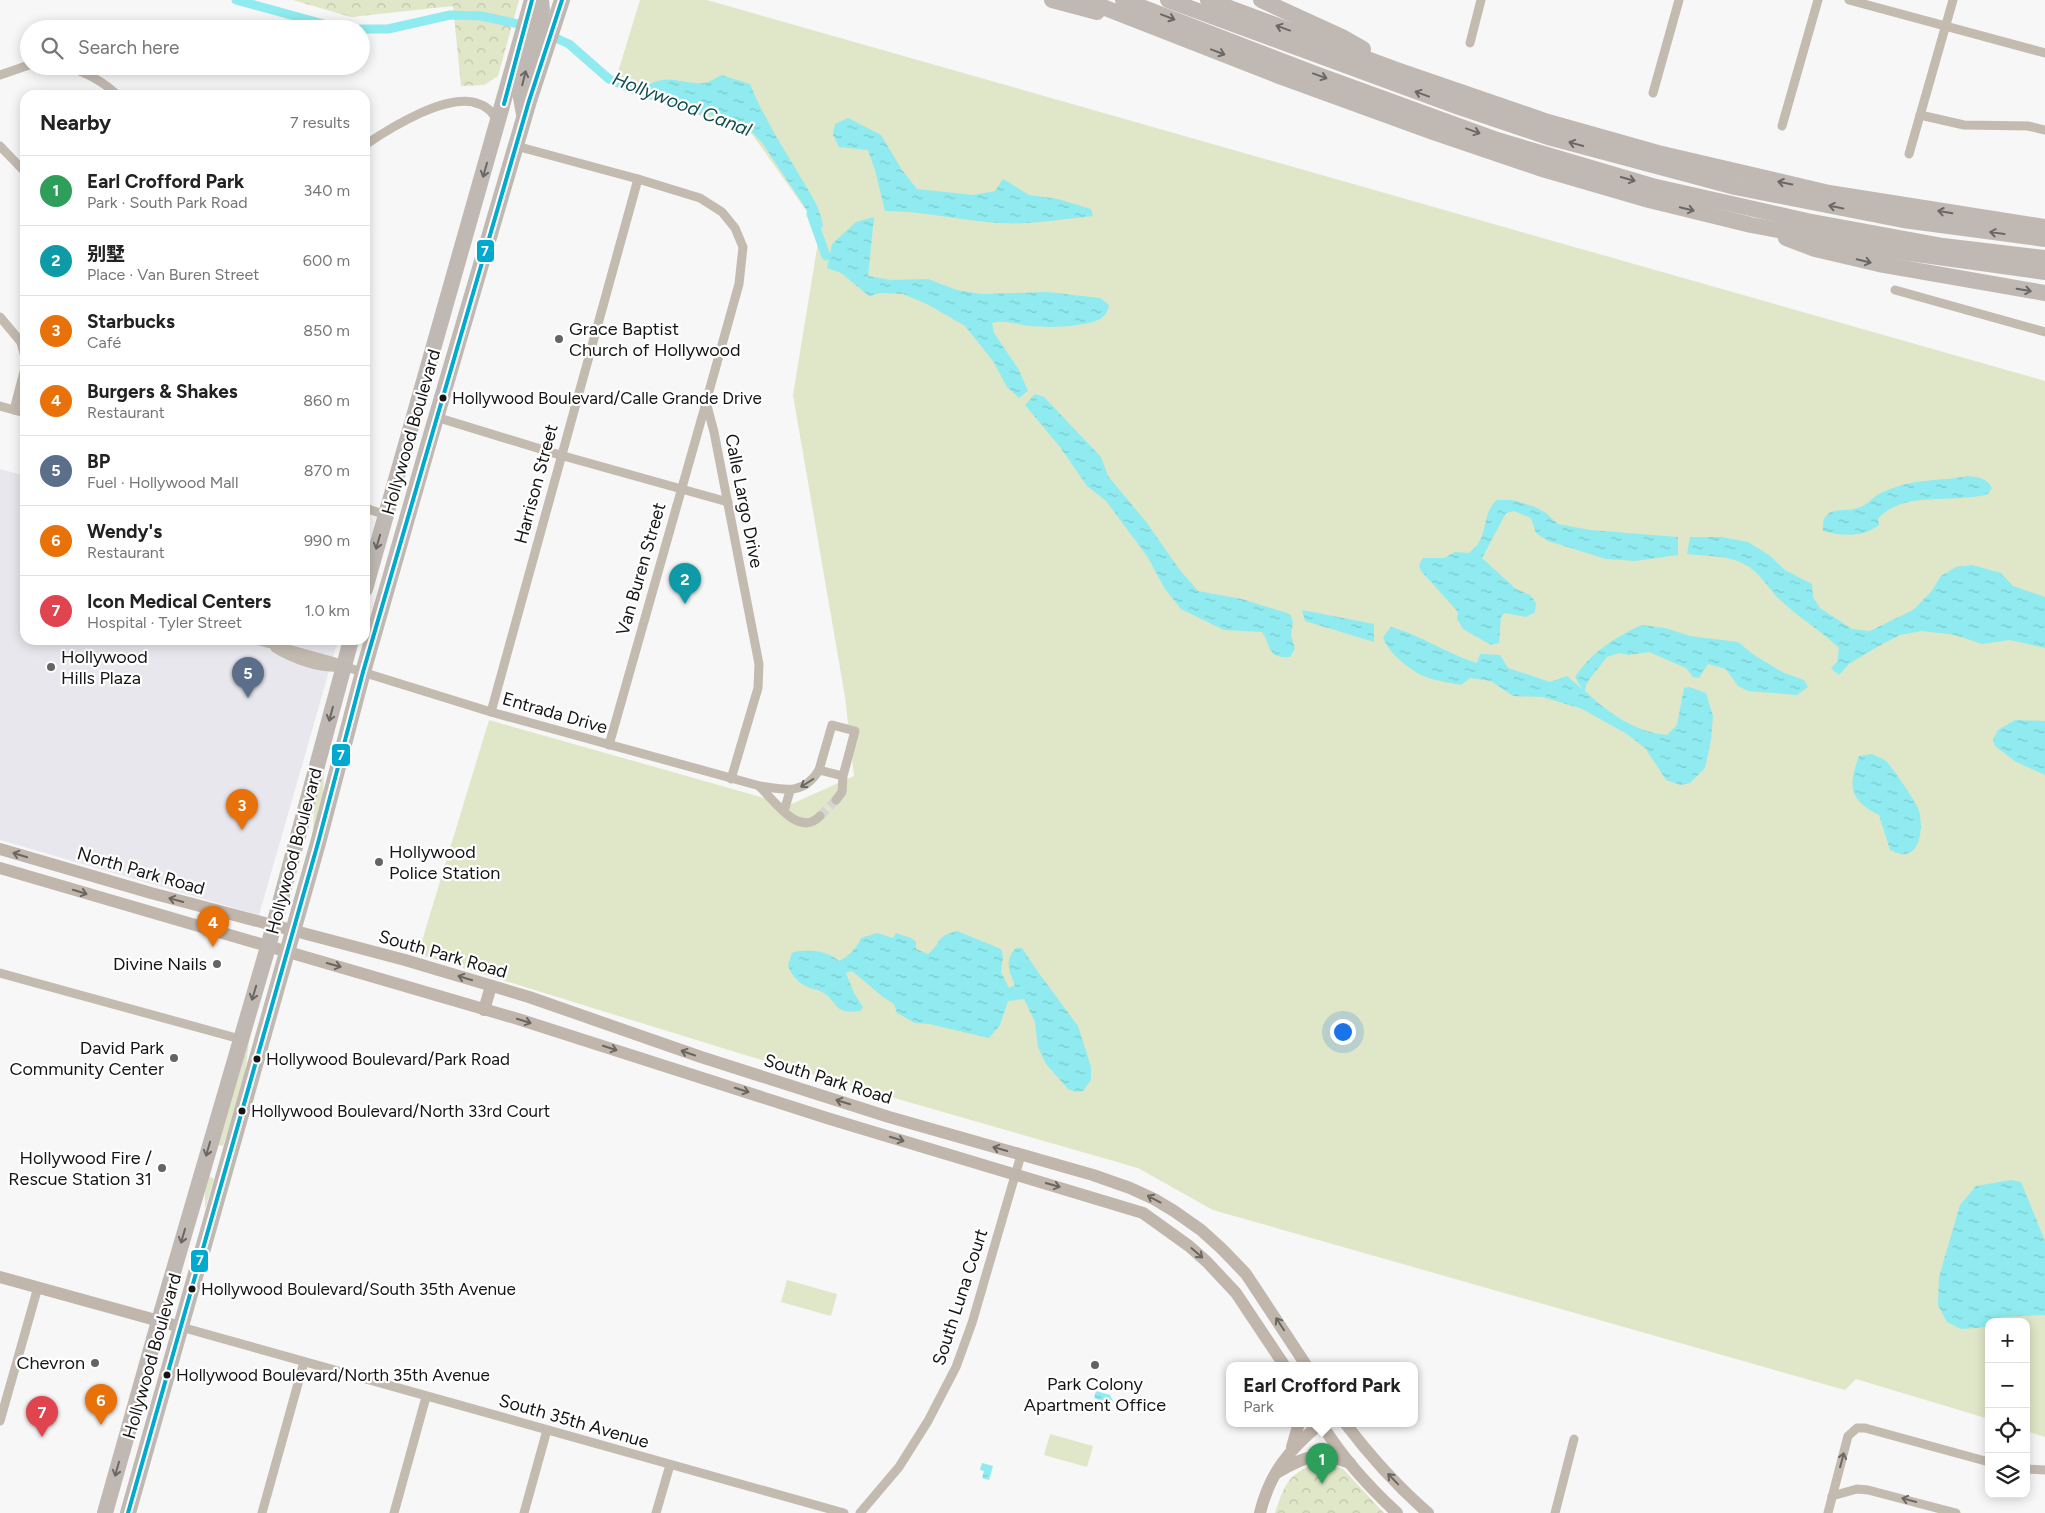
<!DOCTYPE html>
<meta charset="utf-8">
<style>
body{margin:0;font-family:Figtree,"Noto Sans SC",sans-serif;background:#f6f6f6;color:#222}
.controls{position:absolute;right:15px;bottom:15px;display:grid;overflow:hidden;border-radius:10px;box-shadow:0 2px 12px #0003}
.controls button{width:45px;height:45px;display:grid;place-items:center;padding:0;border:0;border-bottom:1px solid #e0e0e0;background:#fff;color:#222;font:25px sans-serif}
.you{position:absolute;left:1342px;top:1031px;width:18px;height:18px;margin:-12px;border:4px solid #fff;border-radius:50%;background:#1a73e8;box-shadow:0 0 0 8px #1a73e833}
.badge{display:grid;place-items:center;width:32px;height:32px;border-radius:50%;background:#646465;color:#fff;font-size:16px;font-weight:700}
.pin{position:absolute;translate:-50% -41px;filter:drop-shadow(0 1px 2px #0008)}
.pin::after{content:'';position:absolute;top:26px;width:18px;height:15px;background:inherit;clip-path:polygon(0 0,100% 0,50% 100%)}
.popup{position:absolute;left:1226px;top:1362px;width:192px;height:65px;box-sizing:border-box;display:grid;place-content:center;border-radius:10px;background:#fff;filter:drop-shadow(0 1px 4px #0005);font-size:16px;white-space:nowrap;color:#767676}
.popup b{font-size:19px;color:#222}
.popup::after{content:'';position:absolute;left:50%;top:100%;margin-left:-10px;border:10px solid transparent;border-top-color:#fff}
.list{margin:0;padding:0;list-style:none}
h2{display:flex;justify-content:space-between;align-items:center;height:65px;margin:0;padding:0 20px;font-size:21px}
h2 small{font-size:16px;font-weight:400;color:#767676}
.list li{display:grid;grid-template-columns:32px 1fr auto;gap:15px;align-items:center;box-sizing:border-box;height:70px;padding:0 20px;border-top:1px solid #e0e0e0}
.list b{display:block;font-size:19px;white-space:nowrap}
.list p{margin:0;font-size:16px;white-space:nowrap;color:#767676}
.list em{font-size:16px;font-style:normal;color:#767676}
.icon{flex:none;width:28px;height:28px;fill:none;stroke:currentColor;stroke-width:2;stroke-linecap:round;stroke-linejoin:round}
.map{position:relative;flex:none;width:2045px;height:1513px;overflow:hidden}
.search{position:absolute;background:#fff;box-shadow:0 2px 12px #0003;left:20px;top:20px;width:350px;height:55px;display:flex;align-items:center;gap:12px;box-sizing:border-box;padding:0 18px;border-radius:28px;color:#767676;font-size:19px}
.panel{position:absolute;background:#fff;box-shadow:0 2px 12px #0003;left:20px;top:90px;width:350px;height:555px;border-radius:15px}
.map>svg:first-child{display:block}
.built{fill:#e7e7ed}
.grass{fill:#e0e6c8}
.park{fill:url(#park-crowns)}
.water{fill:url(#water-ripples)}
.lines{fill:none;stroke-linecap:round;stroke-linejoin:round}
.canal{stroke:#8febef;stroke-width:9}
.street-tunnel{stroke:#d5d5d5;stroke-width:9;stroke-dasharray:9 4.5;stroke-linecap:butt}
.street{stroke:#c3bab0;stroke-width:9}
.secondary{stroke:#c0b6ac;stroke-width:12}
.highway{stroke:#c0b9b3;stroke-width:16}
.bus-1-casing{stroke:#fff;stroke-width:8}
.bus-1{stroke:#00a9ce;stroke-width:4}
.oneway{stroke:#6a6764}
.oneway2{stroke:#6c6863}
.oneway3{stroke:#6a6661}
.poi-dot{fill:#646465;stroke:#fff;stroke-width:2}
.bus-dot{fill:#151516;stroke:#fff;stroke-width:2}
.labels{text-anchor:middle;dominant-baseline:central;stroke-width:4.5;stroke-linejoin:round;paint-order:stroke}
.bus-label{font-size:17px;fill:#151516;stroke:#fff;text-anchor:start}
.poi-label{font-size:18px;fill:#151516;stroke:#fff;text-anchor:end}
.street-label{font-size:18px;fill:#151516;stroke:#fff}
.water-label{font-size:19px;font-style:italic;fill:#114c4e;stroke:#fff}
.line-badge{stroke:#fff;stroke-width:2}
.badge-label{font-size:14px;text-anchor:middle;font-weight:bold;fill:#fff}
</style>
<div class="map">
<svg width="2045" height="1513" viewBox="0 0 2045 1513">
<defs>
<pattern id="park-crowns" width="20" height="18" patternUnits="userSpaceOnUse" patternTransform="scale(1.25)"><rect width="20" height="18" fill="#e0e6c8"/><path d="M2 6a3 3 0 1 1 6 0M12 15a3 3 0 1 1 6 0" fill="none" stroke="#bfc4ab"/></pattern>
<pattern id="water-ripples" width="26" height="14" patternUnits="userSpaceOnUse" patternTransform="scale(1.25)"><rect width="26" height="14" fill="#8febef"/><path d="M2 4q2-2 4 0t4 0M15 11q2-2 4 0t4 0" fill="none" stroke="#7ac9cc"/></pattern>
</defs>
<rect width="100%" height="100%" fill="#f7f7f7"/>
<path class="built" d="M0 469 25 476V640H338L259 915 0 840Z"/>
<g class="grass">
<path d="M640 0H707L2045 381V1437L2026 1431V1322H1989V1419L1856 1379 1845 1390 1213 1210 1138 1168 745 1055 418 954 489 720 789 805 854 776 845 697 793 395 820 230 752 134 614 85Z"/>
<path d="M324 767 323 801 312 841 315 800Z"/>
<path d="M249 1041 244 1083 223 1146 218 1145Z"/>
<path d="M209 1176 214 1179 205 1209V1188Z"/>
<path d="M787 1280 837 1294 831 1316 781 1302Z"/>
<path d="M1050 1434 1093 1446 1087 1467 1044 1455Z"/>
</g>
<g class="park">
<path d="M293 0H519L498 76 484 85 461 86 453 6 351 17Z"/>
<path d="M1316 1464H1331L1343 1469 1384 1513H1275C1284 1486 1288 1473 1316 1464Z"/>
</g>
<g class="water">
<path d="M721 75 750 84C762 114 780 143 797 171 807 189 820 205 823 226L821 228 818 227 763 144 753 133 725 120 650 92 649 85C667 73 684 85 703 83 709 83 716 78 721 75Z"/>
<path d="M848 118 881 135 902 170 917 189 973 195 995 191 1003 179 1029 195 1058 199 1091 209 1093 216C1062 219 1031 225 1000 223 962 221 923 211 885 211L875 170 868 150 839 147 833 135 835 124Z"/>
<path d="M874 217 868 276 891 280 928 279 957 290 981 294 1047 292 1100 298 1109 305C1108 311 1105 317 1098 320 1082 327 1049 328 1031 326 1018 325 1006 319 992 323L994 333 1019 370 1028 391 1019 398 1007 387 993 361 965 326 927 304 903 294 881 293 869 296 841 273 827 268 832 244 856 222Z"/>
<path d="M1035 394 1044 397 1101 457 1108 476 1147 523 1179 569 1198 591 1242 599 1290 614 1293 622 1291 635 1295 649 1290 657C1266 659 1272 646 1262 632L1224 630 1181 609 1165 589 1147 556 1106 501 1087 486 1060 447 1025 405Z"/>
<path d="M1968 476C1978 477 1987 478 1992 488L1988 494C1955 504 1902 490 1878 519L1879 525C1863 538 1841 536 1823 531 1821 504 1842 513 1858 508 1868 505 1872 497 1881 493 1886 490 1893 488 1899 486 1915 480 1948 480 1968 476Z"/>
<path d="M1497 500H1512L1533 506 1546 513 1558 524 1590 530 1678 537V555L1635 561 1606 559 1548 541 1536 533 1531 518 1514 511 1506 513 1482 558 1516 589 1530 595 1536 603 1535 612 1526 617 1505 613 1501 617 1499 643 1491 645 1463 629 1457 619 1458 612 1421 571 1419 565 1423 558H1444L1455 552 1469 553C1472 550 1476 547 1478 544 1487 530 1484 510 1497 500Z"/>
<path d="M1690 537H1722L1748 542 1769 555 1785 570 1812 584 1813 597 1820 608 1852 629 1870 631 1913 610 1931 592 1941 576 1956 567 1972 565 2001 573 2013 586 2045 597V648L2010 640 1982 644 1955 635 1922 631 1900 635 1877 647 1849 664 1839 675 1831 668 1837 662 1839 648C1820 630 1798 617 1779 599 1767 587 1760 572 1744 564 1728 555 1705 556 1687 554Z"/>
<path d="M1302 610 1374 624V642L1305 621Z"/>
<path d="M1641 625 1665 628 1690 636 1738 642 1754 655 1782 672 1804 680 1808 687 1797 695 1748 691 1738 686 1726 669 1708 664 1699 678 1693 677 1686 668 1649 652 1628 655 1619 653 1607 657 1591 677 1586 685 1585 691C1608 713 1635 732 1667 735L1677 725 1684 688 1689 687 1706 693 1713 716 1711 740 1705 768 1690 783 1680 785 1666 780 1646 749 1627 734 1582 709 1543 697 1513 696 1491 681 1470 678 1461 685C1450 683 1437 681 1426 677 1412 672 1387 652 1383 637L1391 627C1421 635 1447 654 1477 663L1480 654 1500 655 1508 668 1550 682 1567 676 1582 689 1575 677C1593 651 1613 639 1641 625Z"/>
<path d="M2015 720 2045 721V775L2016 762 1995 746 1993 739 1998 730Z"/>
<path d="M1872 754C1876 756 1882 758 1886 761 1892 767 1913 798 1917 806 1924 819 1923 857 1901 854 1898 854 1894 851 1890 850L1879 815C1849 800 1848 786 1859 756Z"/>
<path d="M957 931 1001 949 1003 957 1001 972 1009 988 1015 985C1009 971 1004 960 1016 948H1022L1038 972 1078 1026 1091 1067V1080L1083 1091 1075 1092 1068 1089 1046 1064 1038 1047 1035 1022 1024 999 1008 1001 1000 1025 989 1038 929 1024 915 1023 897 1013 894 1004 883 997 852 971 846 973 854 993 863 1007 860 1011C831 1015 839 1000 820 991 816 989 817 990 813 989 801 986 791 976 788 965L792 953C807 948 828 951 839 961 848 957 857 948 861 938L877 933 893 938 896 933 911 938 916 942V949L928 954C943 943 933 937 957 931Z"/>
<path d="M2011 1180 2021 1182 2045 1241V1315L2002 1317 1994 1322H1989V1325L1986 1327 1961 1329 1947 1322 1938 1305 1939 1277 1960 1205 1976 1186Z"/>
<path d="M1096 1391 1110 1395 1113 1401 1106 1405 1104 1402 1094 1398Z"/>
<path d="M982 1463 993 1466 989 1480 982 1478 984 1471 980 1470Z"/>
</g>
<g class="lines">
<g class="canal">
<path d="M236 0 342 29"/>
<path d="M361 29H388L450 15 481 16 528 26"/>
<path d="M547 34 569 44 609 79 637 91 701 110"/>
<path d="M811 214 826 256"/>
</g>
<path class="street-tunnel" d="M820 816 836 800"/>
<g class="street">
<path d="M1849 0 2045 53"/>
<path d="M1470 43 1481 0"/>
<path d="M65 66C85 72 102 80 117 95"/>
<path d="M0 75 29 65"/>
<path d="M1653 93 1679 0"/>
<path d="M1920 115 1964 125 2028 126 2045 130"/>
<path d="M1782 126 1818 0"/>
<path d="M365 145C390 128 449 91 479 104 489 107 493 114 498 122"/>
<path d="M0 146 25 172"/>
<path d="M516 146 638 179 700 198 722 212 735 228 743 247 739 284 706 402 714 432 759 664 758 688 731 779"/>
<path d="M1909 154 1953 0"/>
<path d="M1895 290 2045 332"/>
<path d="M0 317 21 342 25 357"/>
<path d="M0 406 25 413"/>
<path d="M14 410 25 368"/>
<path d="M436 417 560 455 728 502"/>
<path d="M365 508 386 515"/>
<path d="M256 640 335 662 343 666 491 712 760 786C785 790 804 795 819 770"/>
<path d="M275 648C292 659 324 671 343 666"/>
<path d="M491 712 638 179"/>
<path d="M609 745 706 403"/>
<path d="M760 787C775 801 799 838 820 816"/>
<path d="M836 800 842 792 843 776 855 731 832 725 819 770 843 776"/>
<path d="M784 811 790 791"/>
<path d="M0 973 240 1039"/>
<path d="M181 1327 844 1513"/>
<path d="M0 1421 38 1287"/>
<path d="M2026 1469 2045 1470"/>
<path d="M1832 1496 1857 1489 1868 1490 1956 1513"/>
<path d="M262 1513 304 1362"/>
<path d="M394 1513 426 1397"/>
<path d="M524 1513 547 1430"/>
<path d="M656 1513 670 1465"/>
<path d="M860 1513 899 1467 928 1421 956 1367 972 1323 1021 1155"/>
<path d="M1555 1513 1574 1439"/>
<path d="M1828 1513 1848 1436 1857 1428H1865L1989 1462"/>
</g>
<g class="secondary">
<path d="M0 849 151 893 405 960 529 997 701 1057 889 1117 1093 1175 1130 1188 1154 1199 1174 1211 1201 1230 1222 1249 1246 1274 1306 1365"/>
<path d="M0 868 518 1019 830 1119 1143 1213 1189 1246 1207 1262 1236 1293 1284 1365"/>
<path d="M484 1010 491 986"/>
<path d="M0 1277 181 1327"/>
<path d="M1321 1423C1341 1456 1369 1487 1397 1513"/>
<path d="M1345 1423C1370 1456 1397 1486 1428 1513"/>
<path d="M1292 1447 1299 1423"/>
<path d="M1278 1472C1305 1456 1319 1451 1350 1463"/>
<path d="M1260 1513C1270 1472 1290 1449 1321 1423"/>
</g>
<g class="highway">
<path d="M1052 0 1097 12"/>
<path d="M1085 0 1279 76 1433 132 1539 168 1649 200 1751 225 1888 250 2045 272"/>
<path d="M1123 0 1318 75 1497 140 1652 186 1807 221 1943 246 2045 258"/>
<path d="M1168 0 1459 107 1548 137 1735 187 1903 220 2045 239"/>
<path d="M1208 0 1394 69 1548 122 1658 153 1829 193 2045 227"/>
<path d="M1261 0 1342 37 1363 49"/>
<path d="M524 114 520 92 542 10 541 0"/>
<path d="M1786 238 1815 249 1879 264 2045 293"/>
<path d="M365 589 532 0"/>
<path d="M105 1513 163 1307 268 947 351 640"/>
<path d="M128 1513 318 843 363 672 431 435 529 101 562 0"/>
</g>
<defs>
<g id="bus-1">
<path d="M504 104 532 0"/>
<path d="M128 1513 318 843 363 672 529 101 562 0"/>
</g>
</defs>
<use href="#bus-1" class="bus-1-casing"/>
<use href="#bus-1" class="bus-1"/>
</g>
<defs><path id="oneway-shaft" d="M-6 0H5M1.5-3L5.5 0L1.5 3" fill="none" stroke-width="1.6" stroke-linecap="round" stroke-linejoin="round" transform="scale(1.25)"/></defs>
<g class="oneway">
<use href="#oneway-shaft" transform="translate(1168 17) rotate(21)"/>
<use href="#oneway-shaft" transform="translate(1283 28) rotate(-160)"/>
<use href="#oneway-shaft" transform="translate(1218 52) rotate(21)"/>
<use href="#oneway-shaft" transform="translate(1320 76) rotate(20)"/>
<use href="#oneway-shaft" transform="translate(524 78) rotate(-76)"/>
<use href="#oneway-shaft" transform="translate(1422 94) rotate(-160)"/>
<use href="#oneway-shaft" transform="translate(1473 131) rotate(20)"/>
<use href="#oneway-shaft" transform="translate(1576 144) rotate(-165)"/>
<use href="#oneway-shaft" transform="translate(485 170) rotate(106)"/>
<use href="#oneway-shaft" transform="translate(1628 179) rotate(16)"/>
<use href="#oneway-shaft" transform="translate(1785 183) rotate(-168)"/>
<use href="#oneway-shaft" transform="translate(1836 207) rotate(-169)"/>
<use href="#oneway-shaft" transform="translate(1687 209) rotate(14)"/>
<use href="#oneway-shaft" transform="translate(1945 212) rotate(-171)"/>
<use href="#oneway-shaft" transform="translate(1997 233) rotate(-172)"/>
<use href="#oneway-shaft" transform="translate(1864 261) rotate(14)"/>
<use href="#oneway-shaft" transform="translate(2024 290) rotate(10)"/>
<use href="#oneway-shaft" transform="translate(378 542) rotate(106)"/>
<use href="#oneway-shaft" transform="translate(331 714) rotate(105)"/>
<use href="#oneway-shaft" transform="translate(254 993) rotate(107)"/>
<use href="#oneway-shaft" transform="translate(208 1149) rotate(106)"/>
<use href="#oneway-shaft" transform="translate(183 1236) rotate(106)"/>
<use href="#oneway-shaft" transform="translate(117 1469) rotate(106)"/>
</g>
<g class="oneway2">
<use href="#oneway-shaft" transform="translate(807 783) rotate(148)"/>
<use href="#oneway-shaft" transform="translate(1842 1460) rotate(-75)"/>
<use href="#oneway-shaft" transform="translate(1909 1500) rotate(-165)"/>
</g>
<g class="oneway3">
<use href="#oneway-shaft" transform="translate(20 855) rotate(-163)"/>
<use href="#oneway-shaft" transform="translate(80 892) rotate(17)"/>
<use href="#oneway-shaft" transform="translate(176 900) rotate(-165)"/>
<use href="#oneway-shaft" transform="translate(334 965) rotate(16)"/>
<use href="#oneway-shaft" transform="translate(465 978) rotate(-163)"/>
<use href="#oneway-shaft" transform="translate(524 1021) rotate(17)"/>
<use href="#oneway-shaft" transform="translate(610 1048) rotate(18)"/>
<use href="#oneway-shaft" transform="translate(688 1053) rotate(-161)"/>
<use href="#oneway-shaft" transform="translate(742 1090) rotate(18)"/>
<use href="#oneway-shaft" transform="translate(843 1102) rotate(-163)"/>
<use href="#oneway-shaft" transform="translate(897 1139) rotate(17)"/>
<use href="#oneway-shaft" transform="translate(1000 1149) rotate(-164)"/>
<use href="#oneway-shaft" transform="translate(1053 1185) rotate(16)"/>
<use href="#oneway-shaft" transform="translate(1154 1199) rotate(-152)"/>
<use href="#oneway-shaft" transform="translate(1197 1253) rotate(41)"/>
<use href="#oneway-shaft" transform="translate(1280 1324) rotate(-123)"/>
<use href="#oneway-shaft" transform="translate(1393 1479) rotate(-134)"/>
</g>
<g class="poi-dot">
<circle cx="559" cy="339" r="5"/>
<circle cx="51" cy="667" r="5"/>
<circle cx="379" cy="862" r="5"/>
<circle cx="217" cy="964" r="5"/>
<circle cx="174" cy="1058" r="5"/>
<circle cx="162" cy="1168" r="5"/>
<circle cx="95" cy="1363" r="5"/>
<circle cx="1095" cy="1365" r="5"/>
</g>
<g class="bus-dot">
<circle cx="443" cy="398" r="4.5"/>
<circle cx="257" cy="1059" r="4.5"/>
<circle cx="242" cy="1111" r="4.5"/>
<circle cx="192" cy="1289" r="4.5"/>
<circle cx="167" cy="1375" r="4.5"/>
</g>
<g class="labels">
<g class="bus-label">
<text x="452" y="398">Hollywood Boulevard/Calle Grande Drive</text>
<text x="266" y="1059">Hollywood Boulevard/Park Road</text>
<text x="251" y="1111">Hollywood Boulevard/North 33rd Court</text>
<text x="201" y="1289">Hollywood Boulevard/South 35th Avenue</text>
<text x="176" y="1375">Hollywood Boulevard/North 35th Avenue</text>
</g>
<g class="poi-label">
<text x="569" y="329" text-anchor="start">Grace Baptist<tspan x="569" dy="21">Church of Hollywood</tspan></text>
<text x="61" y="657" text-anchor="start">Hollywood<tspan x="61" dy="21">Hills Plaza</tspan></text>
<text x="389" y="852" text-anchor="start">Hollywood<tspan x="389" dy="21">Police Station</tspan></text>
<text x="207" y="964">Divine Nails</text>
<text x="164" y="1048">David Park<tspan x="164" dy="21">Community Center</tspan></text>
<text x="152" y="1158">Hollywood Fire /<tspan x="152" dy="21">Rescue Station 31</tspan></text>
<text x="85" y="1363">Chevron</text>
<text x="1095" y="1384" text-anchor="middle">Park Colony<tspan x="1095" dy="21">Apartment Office</tspan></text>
</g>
<g class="street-label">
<text transform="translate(411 432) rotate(-74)">Hollywood Boulevard</text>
<text transform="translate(536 484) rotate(-75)">Harrison Street</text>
<text transform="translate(744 501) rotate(79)">Calle Largo Drive</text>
<text transform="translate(641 569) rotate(-74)">Van Buren Street</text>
<text transform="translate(555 713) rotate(16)">Entrada Drive</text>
<text transform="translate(294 851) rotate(-75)">Hollywood Boulevard</text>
<text transform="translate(141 871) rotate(16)">North Park Road</text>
<text transform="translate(443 954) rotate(16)">South Park Road</text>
<text transform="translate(828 1079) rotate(17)">South Park Road</text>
<text transform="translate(960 1297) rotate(-72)">South Luna Court</text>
<text transform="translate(152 1356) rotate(-74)">Hollywood Boulevard</text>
<text transform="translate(574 1421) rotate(16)">South 35th Avenue</text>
</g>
<g class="water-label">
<text transform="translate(682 104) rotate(21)">Hollywood Canal</text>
</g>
</g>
<g class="line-badge">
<rect x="476" y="239" width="19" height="24" rx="5" fill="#00a9ce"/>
<rect x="331" y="743" width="20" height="24" rx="5" fill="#00a9ce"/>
<rect x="190" y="1249" width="19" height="24" rx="5" fill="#00a9ce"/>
</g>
<g class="badge-label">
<text x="485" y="256">7</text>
<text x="341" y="760">7</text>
<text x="200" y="1265">7</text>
</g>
</svg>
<div class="controls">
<button>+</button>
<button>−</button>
<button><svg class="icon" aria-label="locate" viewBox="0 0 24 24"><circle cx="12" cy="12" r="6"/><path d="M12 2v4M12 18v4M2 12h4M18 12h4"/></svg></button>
<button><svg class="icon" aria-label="layers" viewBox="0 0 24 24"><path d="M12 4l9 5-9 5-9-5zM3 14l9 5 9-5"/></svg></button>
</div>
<div class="you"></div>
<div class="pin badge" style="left:1322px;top:1484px;background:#2e9e5b">1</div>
<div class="popup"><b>Earl Crofford Park</b>Park</div>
<div class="pin badge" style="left:685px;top:604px;background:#0f9aa8">2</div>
<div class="pin badge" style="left:242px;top:830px;background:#e8710a">3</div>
<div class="pin badge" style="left:213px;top:947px;background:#e8710a">4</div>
<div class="pin badge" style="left:248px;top:698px;background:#5c6f8a">5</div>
<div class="pin badge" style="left:101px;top:1425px;background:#e8710a">6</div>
<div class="pin badge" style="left:42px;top:1437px;background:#e0444e">7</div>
<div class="search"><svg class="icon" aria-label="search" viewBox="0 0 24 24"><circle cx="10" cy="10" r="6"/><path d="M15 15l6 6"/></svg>Search here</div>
<section class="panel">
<h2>Nearby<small>7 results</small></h2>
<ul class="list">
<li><span class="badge" style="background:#2e9e5b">1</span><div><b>Earl Crofford Park</b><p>Park · South Park Road</p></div><em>340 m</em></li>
<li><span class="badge" style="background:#0f9aa8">2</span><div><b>别墅</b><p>Place · Van Buren Street</p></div><em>600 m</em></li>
<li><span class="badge" style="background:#e8710a">3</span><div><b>Starbucks</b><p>Café</p></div><em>850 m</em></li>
<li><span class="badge" style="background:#e8710a">4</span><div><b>Burgers &amp; Shakes</b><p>Restaurant</p></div><em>860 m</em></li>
<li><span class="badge" style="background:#5c6f8a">5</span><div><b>BP</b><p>Fuel · Hollywood Mall</p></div><em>870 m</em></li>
<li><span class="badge" style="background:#e8710a">6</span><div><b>Wendy's</b><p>Restaurant</p></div><em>990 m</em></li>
<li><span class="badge" style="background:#e0444e">7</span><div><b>Icon Medical Centers</b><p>Hospital · Tyler Street</p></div><em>1.0 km</em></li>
</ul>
</section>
</div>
